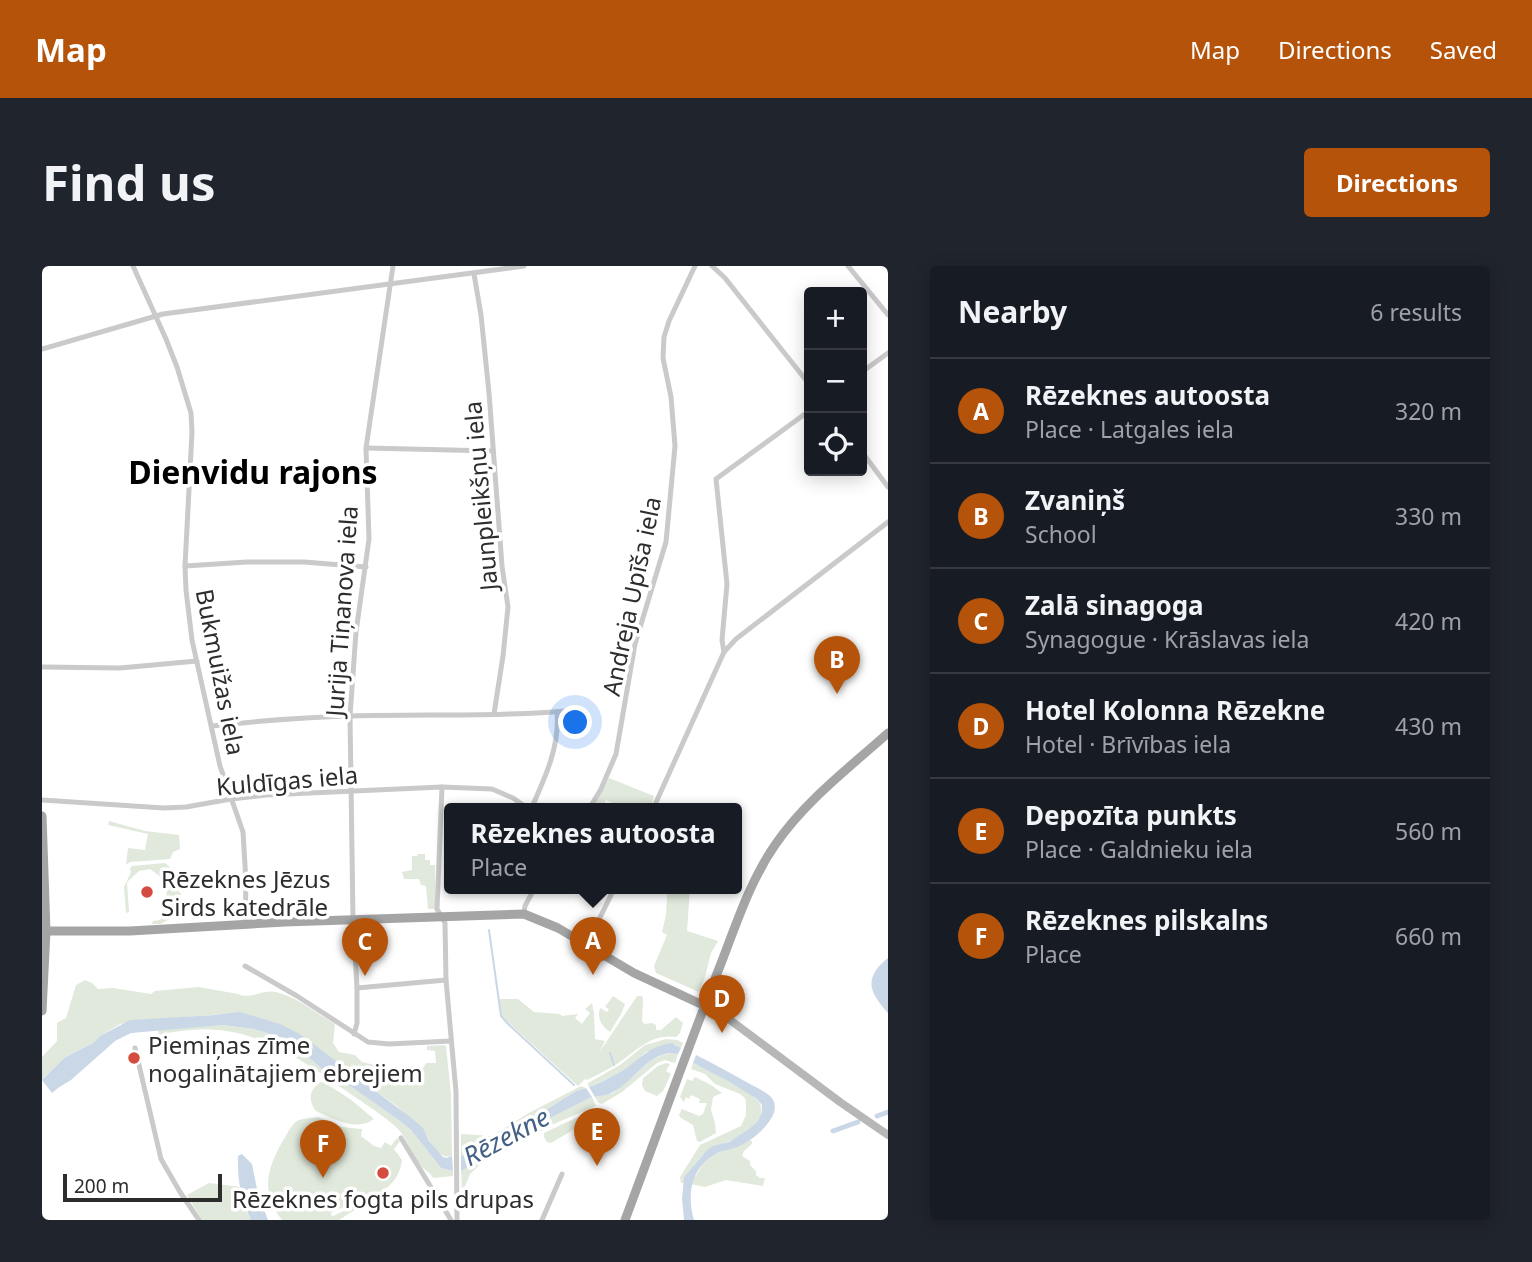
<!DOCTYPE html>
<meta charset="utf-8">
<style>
body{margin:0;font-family:"Noto Sans",sans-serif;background:#20242c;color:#f1f3f6}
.controls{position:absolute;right:21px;top:21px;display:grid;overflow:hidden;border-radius:7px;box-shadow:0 4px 18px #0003}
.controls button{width:63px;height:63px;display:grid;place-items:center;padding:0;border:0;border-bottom:2px solid #363941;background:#171b24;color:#f1f3f6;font:35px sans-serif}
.scale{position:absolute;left:21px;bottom:18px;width:159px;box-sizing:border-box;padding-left:7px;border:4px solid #2d2d2d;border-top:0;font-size:19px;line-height:24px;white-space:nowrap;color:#2d2d2d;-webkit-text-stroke:5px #fff;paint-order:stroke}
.you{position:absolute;left:534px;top:457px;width:24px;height:24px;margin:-18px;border:5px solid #fff;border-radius:50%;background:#1a73e8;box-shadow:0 0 0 10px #1a73e833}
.badge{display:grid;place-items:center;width:46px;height:46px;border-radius:50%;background:#b45309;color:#fff;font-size:23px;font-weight:700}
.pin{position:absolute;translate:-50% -58px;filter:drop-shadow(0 2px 4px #0008)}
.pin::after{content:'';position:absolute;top:37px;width:24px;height:21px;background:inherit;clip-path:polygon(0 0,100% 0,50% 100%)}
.popup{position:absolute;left:402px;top:537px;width:298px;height:91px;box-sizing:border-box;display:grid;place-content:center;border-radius:7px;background:#171b24;filter:drop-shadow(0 2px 5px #0005);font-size:23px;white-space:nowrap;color:#9ea1a6}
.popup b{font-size:26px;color:#f1f3f6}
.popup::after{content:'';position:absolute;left:50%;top:100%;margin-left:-14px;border:14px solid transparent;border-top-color:#171b24}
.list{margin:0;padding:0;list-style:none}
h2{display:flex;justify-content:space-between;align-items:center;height:91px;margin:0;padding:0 28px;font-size:30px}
h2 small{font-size:23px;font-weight:400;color:#9ea1a6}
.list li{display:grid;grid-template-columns:46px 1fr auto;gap:21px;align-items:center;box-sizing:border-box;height:105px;padding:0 28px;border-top:2px solid #363941}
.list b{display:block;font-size:26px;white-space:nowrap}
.list p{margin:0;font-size:23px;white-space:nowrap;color:#9ea1a6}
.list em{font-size:23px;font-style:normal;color:#9ea1a6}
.icon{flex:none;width:38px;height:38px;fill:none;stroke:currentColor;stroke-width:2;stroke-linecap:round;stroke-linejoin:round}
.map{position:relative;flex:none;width:846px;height:954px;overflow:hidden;border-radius:7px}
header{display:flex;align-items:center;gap:42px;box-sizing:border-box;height:98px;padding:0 35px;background:#b45309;color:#fff}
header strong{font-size:33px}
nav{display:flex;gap:38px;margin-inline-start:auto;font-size:24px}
.intro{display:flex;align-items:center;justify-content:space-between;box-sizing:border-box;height:168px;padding:0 42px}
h1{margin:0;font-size:49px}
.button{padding:18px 32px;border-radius:7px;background:#b45309;color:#fff;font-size:24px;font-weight:700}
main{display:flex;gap:42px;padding:0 42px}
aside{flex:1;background:#171b24;border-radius:7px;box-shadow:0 4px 18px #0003}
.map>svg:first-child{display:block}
.green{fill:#e0e9db}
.water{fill:#c9d7e7}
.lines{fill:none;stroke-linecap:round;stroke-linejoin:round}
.stream{stroke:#c9d7e7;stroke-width:2}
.canal{stroke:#c9d7e7;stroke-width:5}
.street{stroke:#cacaca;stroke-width:5}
.secondary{stroke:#b7b7b7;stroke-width:8}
.primary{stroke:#a5a5a5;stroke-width:9}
.poi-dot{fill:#d34c3f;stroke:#fff;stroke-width:2.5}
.labels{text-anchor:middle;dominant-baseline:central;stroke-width:7;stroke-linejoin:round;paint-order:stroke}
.street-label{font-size:24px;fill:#2d2d2d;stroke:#fff}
.poi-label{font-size:24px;fill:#2d2d2d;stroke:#fff;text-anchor:start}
.water-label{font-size:26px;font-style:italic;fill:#436186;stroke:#fff}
.district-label{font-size:32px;font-weight:bold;fill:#000;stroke:#fff}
</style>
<header>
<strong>Map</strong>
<nav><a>Map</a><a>Directions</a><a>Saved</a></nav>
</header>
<div class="intro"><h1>Find us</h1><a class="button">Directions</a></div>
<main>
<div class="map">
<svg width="846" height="954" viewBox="0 0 846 954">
<rect width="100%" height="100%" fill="#fff"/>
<g class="green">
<path d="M567 512 612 530 608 543H583L564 534 559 543H550Z"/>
<path d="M67 555 103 565 137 569 138 583 131 586 128 593 88 596 84 599 86 582 103 584 106 568 66 559Z"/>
<path d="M376 588H383V594H388V599H393V643H386L384 620 379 619 377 613H362L360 606 370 604V590H375Z"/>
<path d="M123 597 128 601 129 615 139 628V629L127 630 128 653 118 658H110L111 655 118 654 122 650 125 623 119 611 108 603 97 605 85 616 87 646 84 647 82 621 89 606 88 603 90 600Z"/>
<path d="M627 623H648L645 665 676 675 669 687 663 711 657 726 614 707 612 700 625 669 620 666 624 649 625 630Z"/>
<path d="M43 714 50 717 56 723 71 722 109 728 113 725 157 721 196 728C207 734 221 723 234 726 255 731 274 747 293 758L291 777 297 786 313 789 320 796 350 803 353 809C367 811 377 812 384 797H394L393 785 385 784V780L401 779 404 780 409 828 410 890C399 894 389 879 385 870L356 841 291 794 196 747 117 753H103L78 758 58 770 51 777 22 792 0 814V791L15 775V757L24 752 34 719Z"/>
<path d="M571 730 583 738 579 748 568 766C559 760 555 752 558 742L565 746 567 743 563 741Z"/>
<path d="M595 730H600L601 733 600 755 602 758 610 757 614 759V764H619L634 751 641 757 638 767 634 771C609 767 594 785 575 798 565 804 555 809 545 814L543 813 536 820 459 750 456 733H476L492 746 518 748 520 750 536 748 533 752 540 758 548 747 543 743 550 737 552 747 553 773 563 775 557 787Z"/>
<path d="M181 759 212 763 245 773 285 807 311 822 358 855 369 864 399 902 411 905V910L391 912C388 906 384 905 380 901 371 891 366 875 357 864 348 854 322 837 310 829 261 794 211 758 149 764 138 765 128 766 117 769L116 764Z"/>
<path d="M624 773 635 774 641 777 639 782 633 778 604 786 592 797 570 811 547 821 546 819V817L578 799 603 779Z"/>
<path d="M631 787 636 788 633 797 623 794 615 797 580 826 560 838 557 837 553 831 571 827 610 794 620 789Z"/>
<path d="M624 797 628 798 624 805 629 808 621 825 615 830 603 825 600 819 601 812 616 800Z"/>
<path d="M651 797C665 804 710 825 717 836 721 842 720 851 715 856 709 863 696 872 688 875 681 879 674 878 668 883 657 890 651 902 642 911V917H639L638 911 658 879 699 860 704 849V836L703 832 698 828 673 818 663 808 649 803Z"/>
<path d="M653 811 669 819 680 827 671 831 669 844 673 857 674 867 658 876 655 875 651 859 639 852 637 849 640 843 657 850 661 848 665 837H657L658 833 649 829 647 833 644 831 642 836 638 831 645 813 650 815Z"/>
<path d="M279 816 283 817 308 833 332 853C315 866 291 853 274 845 266 834 267 823 279 816Z"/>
<path d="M539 820 544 822 534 825 448 879C439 887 431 887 419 890V868L450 870 485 848Z"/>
<path d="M550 831 554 840 514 857 480 876 475 877 468 882 448 893 443 894 428 908 422 923 420 925 419 905 425 901 475 873 502 855Z"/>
<path d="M555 843 558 845V848L509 877 505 876 502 871V867L527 855Z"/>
<path d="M276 851 300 861 320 863 319 870 332 880 339 882 343 876 349 880 355 872 358 875 352 883 360 894C355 932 317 931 289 947V949L291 950 314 939 325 936 297 954H240C218 925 225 902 242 873 246 867 249 859 255 855 261 852 270 852 276 851Z"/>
<path d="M708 874 710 875V878L702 885 700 890 708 895V899L714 905V909L718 912H723L721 920 684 914 663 921 649 918C652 909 649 916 655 908 658 903 660 898 665 894 677 883 695 883 708 874Z"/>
<path d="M167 917 199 921 205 947 209 954H160L145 929Z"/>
</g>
<g class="water">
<path d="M846 692V747C827 726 821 712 846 692Z"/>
<path d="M198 746 238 758 258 768 372 854 381 862 387 875 401 891 405 892 410 890 411 905 399 902 369 864 358 855 311 822 285 807 245 773 212 763 181 759 89 767 73 775 29 814 16 822 10 827 0 814 22 792 51 777 58 770 88 754 173 749Z"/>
<path d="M630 777 639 782 636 788C608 782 592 817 569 827 564 830 559 829 553 831L547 821C563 815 578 807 591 797 607 785 609 781 630 777Z"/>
<path d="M654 789C672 798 689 807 706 817 713 821 723 825 729 831 743 846 716 870 703 877 696 882 687 883 678 886 650 898 644 927 652 954H642L640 933 642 911 665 884 671 880 687 876 707 863 716 855 720 846V839L715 833 686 815 651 797Z"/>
<path d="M544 822 550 831 502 855 435 897 431 898 419 905V890C431 887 439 887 448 879L534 825Z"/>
<path d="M200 888 210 898 216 928 226 954H209C199 936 195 911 196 890Z"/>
</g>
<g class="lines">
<g class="stream">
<path d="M447 664 459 750 466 758 532 819"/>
<path d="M568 787 572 799"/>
</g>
<g class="canal">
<path d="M835 850 846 846"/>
<path d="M791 865 816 856"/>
</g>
<g class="street">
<path d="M91 0 124 73 135 101 149 147 150 166 143 300 144 324 150 374 178 500 201 566 204 616 203 658"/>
<path d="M670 0 683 12 767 118"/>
<path d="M806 0 846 49"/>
<path d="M432 8 439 49 447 127 460 300 466 341 461 390 452 448"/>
<path d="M0 83 121 48 482 0"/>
<path d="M820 106 846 87"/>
<path d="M324 182 451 185"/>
<path d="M820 186 846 221"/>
<path d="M143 300 205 296H262L324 301"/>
<path d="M682 386 680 374 685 318 674 213 767 145"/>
<path d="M0 401 78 402 155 395"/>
<path d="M170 460C216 455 263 451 310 450 386 448 461 451 537 444"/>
<path d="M400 521 395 643 403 657 404 714 414 826 415 954"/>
<path d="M0 534 122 542 144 541 189 533 224 529 400 521 450 523 471 532 487 543"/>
<path d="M489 543C503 512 518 480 515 446"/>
<path d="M547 543 559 523 574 488 593 378 624 276 633 180 629 131 621 92 622 71 627 55 653 0"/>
<path d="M611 543 682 386 694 373 846 256"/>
<path d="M482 648 483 640 492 623"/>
<path d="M544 680 572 623"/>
<path d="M203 700 255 730 326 776 347 778 409 775"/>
<path d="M315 722 404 714"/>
<path d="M312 768 315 757V722L311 653 308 450 314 366 327 273 324 182 351 0"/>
<path d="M93 782 119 893 138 926 157 954"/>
<path d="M359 872 409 954"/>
<path d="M500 954 520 908"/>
</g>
<path class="secondary" d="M663 740 676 745 798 836 846 869"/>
<g class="primary">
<path d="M0 550 4 665 0 745"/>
<path d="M4 665H88L243 656 482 648 516 662 592 707 663 740"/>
<path d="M583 954C615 869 645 784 678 700 694 659 708 615 733 579 763 535 807 502 846 467"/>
</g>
</g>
<g class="poi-dot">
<circle cx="105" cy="626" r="7"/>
<circle cx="92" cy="792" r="7"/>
<circle cx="341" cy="907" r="7"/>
</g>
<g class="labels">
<g class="street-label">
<text transform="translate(438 230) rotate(-95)">Jaunpleikšņu iela</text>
<text transform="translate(589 330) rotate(-78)">Andreja Upīša iela</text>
<text transform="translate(299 345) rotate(-86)">Jurija Tiņanova iela</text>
<text transform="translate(179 406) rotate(79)">Bukmuižas iela</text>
<text transform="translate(245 514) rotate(-5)">Kuldīgas iela</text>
</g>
<g class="poi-label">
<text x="119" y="612">Rēzeknes Jēzus<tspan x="119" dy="28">Sirds katedrāle</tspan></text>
<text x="106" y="778">Piemiņas zīme<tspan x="106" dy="28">nogalinātajiem ebrejiem</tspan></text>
<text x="341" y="932" text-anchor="middle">Rēzeknes fogta pils drupas</text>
</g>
<g class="water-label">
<text transform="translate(464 870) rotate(-28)">Rēzekne</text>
</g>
<g class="district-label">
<text x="211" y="205">Dienvidu rajons</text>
</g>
</g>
</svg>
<div class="controls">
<button>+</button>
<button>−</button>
<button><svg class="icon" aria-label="locate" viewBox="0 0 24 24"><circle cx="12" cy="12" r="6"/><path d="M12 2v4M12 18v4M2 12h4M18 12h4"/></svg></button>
</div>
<div class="scale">200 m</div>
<div class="you"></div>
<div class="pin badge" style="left:551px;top:709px">A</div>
<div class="popup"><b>Rēzeknes autoosta</b>Place</div>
<div class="pin badge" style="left:795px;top:428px">B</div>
<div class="pin badge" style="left:323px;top:710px">C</div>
<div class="pin badge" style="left:680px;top:767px">D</div>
<div class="pin badge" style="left:555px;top:900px">E</div>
<div class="pin badge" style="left:281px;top:912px">F</div>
</div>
<aside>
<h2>Nearby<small>6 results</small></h2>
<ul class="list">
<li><span class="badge">A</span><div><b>Rēzeknes autoosta</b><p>Place · Latgales iela</p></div><em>320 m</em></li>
<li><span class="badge">B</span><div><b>Zvaniņš</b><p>School</p></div><em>330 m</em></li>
<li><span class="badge">C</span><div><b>Zalā sinagoga</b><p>Synagogue · Krāslavas iela</p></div><em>420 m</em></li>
<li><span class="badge">D</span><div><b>Hotel Kolonna Rēzekne</b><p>Hotel · Brīvības iela</p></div><em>430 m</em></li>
<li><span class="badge">E</span><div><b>Depozīta punkts</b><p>Place · Galdnieku iela</p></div><em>560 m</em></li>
<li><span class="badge">F</span><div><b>Rēzeknes pilskalns</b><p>Place</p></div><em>660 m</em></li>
</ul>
</aside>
</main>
